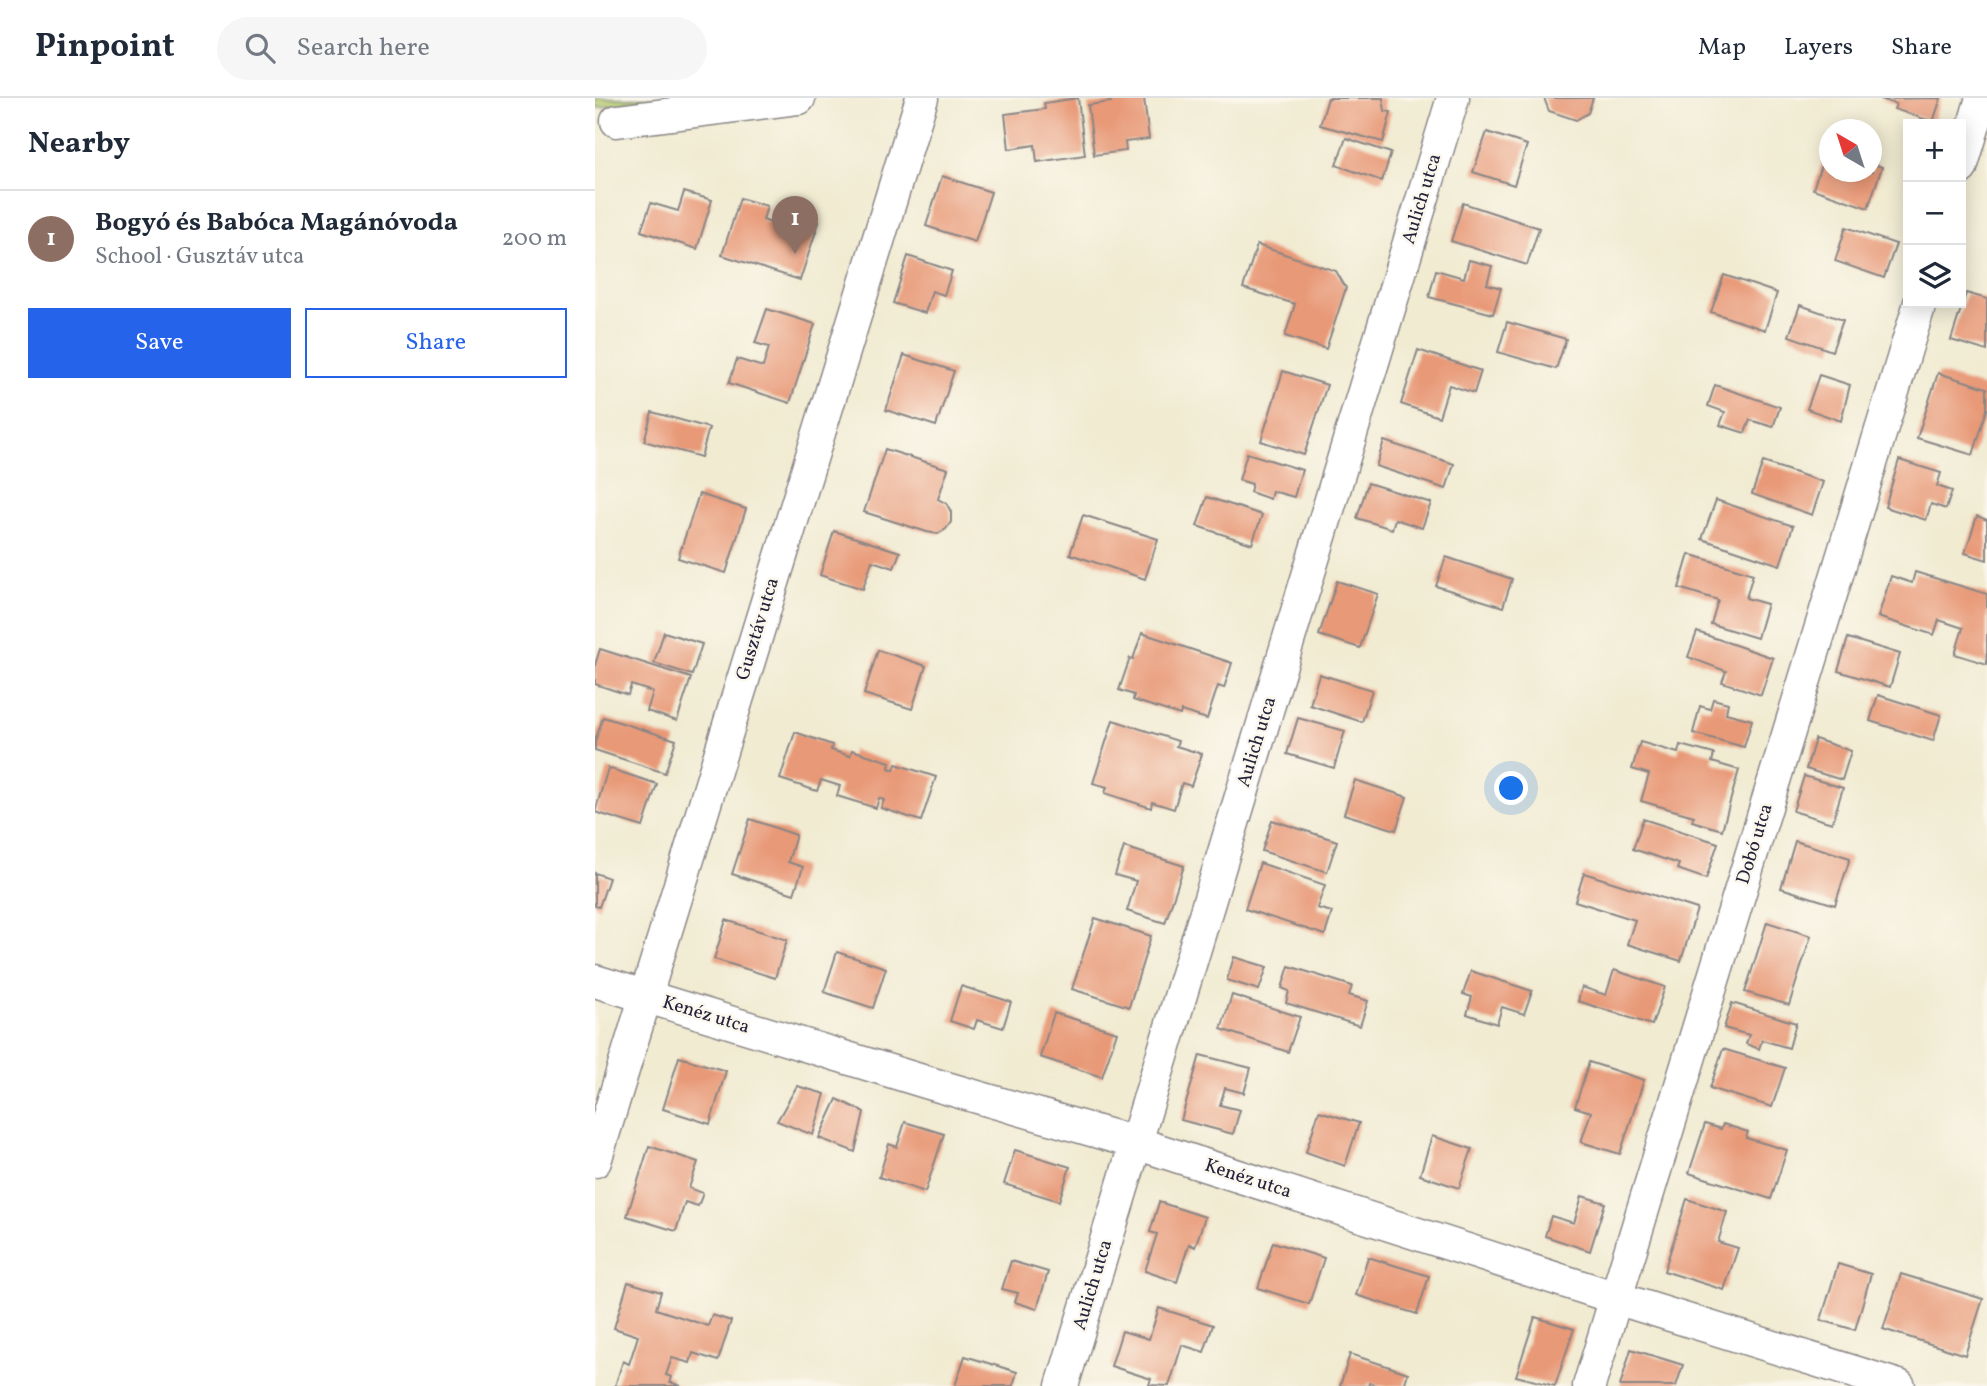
<!DOCTYPE html>
<meta charset="utf-8">
<style>
body{margin:0;font-family:Vollkorn,serif;background:#f6f6f7;color:#1f2937}
.controls{position:absolute;right:21px;top:21px;display:grid;overflow:hidden;border-radius:0px;box-shadow:0 4px 18px #0003}
.controls button{width:63px;height:63px;display:grid;place-items:center;padding:0;border:0;border-bottom:2px solid #e0e1e3;background:#fff;color:#1f2937;font:35px sans-serif}
.compass{position:absolute;left:1224px;top:21px;width:63px;height:63px;border-radius:50%;background:#fff;box-shadow:0 4px 18px #0003;rotate:321deg}
.you{position:absolute;left:917px;top:691px;width:24px;height:24px;margin:-18px;border:5px solid #fff;border-radius:50%;background:#1a73e8;box-shadow:0 0 0 10px #1a73e833}
.badge{display:grid;place-items:center;width:46px;height:46px;border-radius:50%;background:#2563eb;color:#fff;font-size:23px;font-weight:700}
.pin{position:absolute;translate:-50% -58px;filter:drop-shadow(0 2px 4px #0008)}
.pin::after{content:'';position:absolute;top:37px;width:24px;height:21px;background:inherit;clip-path:polygon(0 0,100% 0,50% 100%)}
.list{margin:0;padding:0;list-style:none}
h2{display:flex;justify-content:space-between;align-items:center;height:91px;margin:0;padding:0 28px;font-size:30px}
h2 small{font-size:23px;font-weight:400;color:#747a83}
.list li{display:grid;grid-template-columns:46px 1fr auto;gap:21px;align-items:center;box-sizing:border-box;height:98px;padding:0 28px;border-top:2px solid #e0e1e3}
.list b{display:block;font-size:26px;white-space:nowrap}
.list p{margin:0;font-size:23px;white-space:nowrap;color:#747a83}
.list em{font-size:23px;font-style:normal;color:#747a83}
.actions{display:flex;gap:14px;padding:21px 28px}
.actions a{flex:1;padding:16px 0;border:2px solid #2563eb;border-radius:0px;text-align:center;font-size:24px;color:#2563eb}
.actions .main{background:#2563eb;color:#fff}
.icon{flex:none;width:38px;height:38px;fill:none;stroke:currentColor;stroke-width:2;stroke-linecap:round;stroke-linejoin:round}
.map{position:relative;flex:none;width:1392px;height:1288px;overflow:hidden}
header{display:flex;align-items:center;gap:42px;box-sizing:border-box;height:98px;padding:0 35px;background:#fff;border-bottom:2px solid #e0e1e3}
header strong{font-size:33px}
nav{display:flex;gap:38px;margin-inline-start:auto;font-size:24px}
.search{width:490px;height:63px;background:#f6f6f7;display:flex;align-items:center;gap:18px;box-sizing:border-box;padding:0 24px;border-radius:38px;color:#747a83;font-size:26px}
main{display:flex}
aside{flex:1;background:#fff}
.map>svg:first-child{display:block}
.green{fill:#b1c86d;stroke:#6a7554;stroke-width:2}
.building{fill:#e89977}
.lines{fill:none;stroke-linecap:round;stroke-linejoin:round}
.minor-casing{stroke:#8a8686;stroke-width:35}
.minor{stroke:#fff;stroke-width:32}
.labels{text-anchor:middle;dominant-baseline:central;stroke-width:5;stroke-linejoin:round;paint-order:stroke}
.street-label{font-size:19px;fill:#22223b;stroke:#fbf7ec}
</style>
<header>
<strong>Pinpoint</strong>
<div class="search"><svg class="icon" aria-label="search" viewBox="0 0 24 24"><circle cx="10" cy="10" r="6"/><path d="M15 15l6 6"/></svg>Search here</div>
<nav><a>Map</a><a>Layers</a><a>Share</a></nav>
</header>
<main>
<aside>
<h2>Nearby<small></small></h2>
<ul class="list">
<li><span class="badge" style="background:#8d6e63">1</span><div><b>Bogyó és Babóca Magánóvoda</b><p>School · Gusztáv utca</p></div><em>200 m</em></li>
</ul>
<div class="actions"><a class="main">Save</a><a>Share</a></div>
</aside>
<div class="map">
<svg width="1392" height="1288" viewBox="0 0 1392 1288">
<rect width="100%" height="100%" fill="#fbf7ec"/>
<filter id="ink" filterUnits="userSpaceOnUse"><feTurbulence type="fractalNoise" baseFrequency=".0143" numOctaves="2"/><feDisplacementMap in="SourceGraphic" scale="14" xChannelSelector="R" yChannelSelector="G"/><feConvolveMatrix kernelMatrix="1 2 1 2 8 2 1 2 1" color-interpolation-filters="sRGB"/></filter>
<filter id="wash" filterUnits="userSpaceOnUse"><feTurbulence type="fractalNoise" baseFrequency=".00686" numOctaves="4" result="noise"/><feDisplacementMap in="SourceGraphic" scale="28" xChannelSelector="R" yChannelSelector="G"/><feGaussianBlur stdDeviation="1.57" result="paint"/><feColorMatrix in="noise" values="0 0 0 0 0 0 0 0 0 0 0 0 0 0 0 0 0 1.4 0 .05"/><feComposite in="paint" operator="in"/></filter>
<g filter="url(#wash)">
<rect width="100%" height="100%" fill="#f1ebd2"/>
<path class="green" d="M0 0H84L0 10Z"/>
<g id="blocks">
<g class="building">
<path d="M483 0 490 57 442 64 440 47 414 51 410 16 450 11 449 5Z"/>
<path d="M515 0H549L554 41 530 44 531 53 499 57 493 7 516 4Z"/>
<path d="M733 0H788L790 13 796 14 788 44 725 27Z"/>
<path d="M949 0H998L993 15 981 22 954 13Z"/>
<path d="M1346 0 1338 24 1299 11 1301 6 1285 1Z"/>
<path d="M892 34 932 47 919 87 878 74Z"/>
<path d="M751 40 796 55 787 83 741 67Z"/>
<path d="M1232 50 1234 51V74H1277V65L1287 69 1273 110 1218 91Z"/>
<path d="M347 78 396 94 380 144 331 128Z"/>
<path d="M89 94 117 102 102 151 46 133 56 105 83 113Z"/>
<path d="M145 100 172 108 168 122 193 130 197 115 224 124 205 182 127 157Z"/>
<path d="M868 105 944 130 932 167 856 143Z"/>
<path d="M1251 129 1301 146 1289 180 1240 163Z"/>
<path d="M662 147 741 173 751 190 731 251 690 238 700 206 648 190Z"/>
<path d="M313 158 357 173 349 197 337 193 330 215 298 205Z"/>
<path d="M874 162 897 168 892 186 906 190 898 216 834 199 841 172 869 180Z"/>
<path d="M1129 177 1182 195 1170 232 1116 214Z"/>
<path d="M1371 195 1392 201V253L1356 242Z"/>
<path d="M1205 207 1248 222 1237 253 1194 238Z"/>
<path d="M172 211 220 226 195 305 134 285 142 261 168 269 174 249 160 245Z"/>
<path d="M912 224 971 241 961 271 903 254Z"/>
<path d="M823 252 886 273 879 295 854 287 844 319 806 306Z"/>
<path d="M309 257 359 273 341 328 291 312Z"/>
<path d="M688 273 732 287 709 357 666 343Z"/>
<path d="M1343 275 1392 290V312L1378 357 1322 340Z"/>
<path d="M1224 277 1255 287 1246 323 1212 311Z"/>
<path d="M1120 287 1185 309 1178 329 1155 322 1150 335 1125 327 1130 314 1113 308Z"/>
<path d="M57 314 114 330 106 359 49 343Z"/>
<path d="M789 343 859 366 851 391 781 368Z"/>
<path d="M290 351 353 371 343 401 352 406 356 414V424L351 431 343 436 332 434 269 414Z"/>
<path d="M652 355 707 372 699 399 677 393 675 401 655 394 657 386 644 382Z"/>
<path d="M1304 362 1346 375 1342 388 1357 393 1351 411 1336 406 1331 422 1290 409Z"/>
<path d="M1168 364 1228 384 1217 417 1157 396Z"/>
<path d="M773 385 836 405 827 430 800 421 797 431 762 420Z"/>
<path d="M104 396 151 411 131 475 83 460Z"/>
<path d="M612 399 667 417 657 446 602 428Z"/>
<path d="M1121 402 1198 428 1185 467 1107 441Z"/>
<path d="M488 417 563 441 550 481 475 456Z"/>
<path d="M1382 418 1392 422V462L1370 455Z"/>
<path d="M239 433 305 454 299 470 277 463 268 491 225 477Z"/>
<path d="M1094 456 1158 476 1151 500 1172 506 1162 540 1116 526 1123 502 1084 490Z"/>
<path d="M851 459 917 481 908 509 841 488Z"/>
<path d="M1320 474 1392 496V566L1360 556 1368 530 1344 522 1339 537 1283 519 1296 478 1317 485Z"/>
<path d="M742 483 783 496 765 550 724 537Z"/>
<path d="M69 534 107 546 97 577 59 565Z"/>
<path d="M1102 534 1178 560 1166 597 1127 584 1131 573 1093 559Z"/>
<path d="M547 535 637 565 629 590 623 588 612 621 586 613 585 617 538 602 539 597 524 592 535 560 538 561Z"/>
<path d="M1253 540 1305 556 1295 589 1243 573Z"/>
<path d="M5 551 96 580 82 623 52 613 58 594 36 587 33 597 0 586V567Z"/>
<path d="M283 552 331 568 317 611 269 596Z"/>
<path d="M724 576 777 592 767 624 715 607Z"/>
<path d="M1283 597 1346 617 1338 643 1275 623Z"/>
<path d="M1118 601 1133 605 1131 615 1157 622 1149 649 1098 635 1105 608 1115 611Z"/>
<path d="M8 619 81 642 70 675 0 652V644Z"/>
<path d="M703 620 750 633 739 670 692 656Z"/>
<path d="M518 622 583 643 581 648 607 656 596 688 587 685 579 711 557 704 556 710 510 695 512 689 498 685Z"/>
<path d="M200 634 237 647 236 652 255 658 257 652 295 664 294 670 299 672 301 666 341 679 326 723 286 710 289 702 284 700 281 710 242 698 245 688 226 682 222 693 185 681Z"/>
<path d="M1220 641 1256 653 1247 682 1211 671Z"/>
<path d="M1045 644 1083 655 1085 647 1119 656 1117 664 1144 672 1127 732 1097 723 1099 718 1046 703 1054 676 1037 671Z"/>
<path d="M13 670 62 686 48 729 0 714Z"/>
<path d="M1209 678 1248 690 1237 725 1198 713Z"/>
<path d="M760 682 812 699 801 732 749 716Z"/>
<path d="M155 721 201 737 193 764 208 769 199 796 137 776Z"/>
<path d="M1048 721 1123 745 1111 781 1082 771 1084 766 1038 751Z"/>
<path d="M677 722 742 743 732 774 667 753Z"/>
<path d="M1200 743 1255 760 1240 807 1186 790Z"/>
<path d="M529 749 589 768 570 825 532 813 541 783 520 777Z"/>
<path d="M665 765 730 787 722 810 737 814 730 837 650 811Z"/>
<path d="M0 775 14 780 4 809 0 808Z"/>
<path d="M989 775 1102 811 1086 863 1032 846 1040 822 980 803Z"/>
<path d="M500 820 556 838 534 909 477 891Z"/>
<path d="M131 822 192 842 180 880 119 861Z"/>
<path d="M1172 824 1216 838 1194 907 1150 894Z"/>
<path d="M242 854 291 870 278 910 229 894Z"/>
<path d="M639 859 672 869 664 892 632 882Z"/>
<path d="M694 868 757 888 754 897 773 903 765 928 691 905 694 893 687 890Z"/>
<path d="M1019 872 1070 889 1057 927 983 903 987 889 1011 897Z"/>
<path d="M876 873 937 893 929 916 907 909 902 926 872 916 877 899 868 896Z"/>
<path d="M366 888 416 904 408 930 382 922 379 931 355 923Z"/>
<path d="M637 897 705 919 693 954 626 931Z"/>
<path d="M1137 905 1201 925 1194 950 1167 942 1164 951 1151 946 1154 937 1129 930Z"/>
<path d="M459 915 522 934 507 979 445 959Z"/>
<path d="M1128 951 1190 970 1177 1009 1115 990Z"/>
<path d="M605 957 656 970 649 995 630 990 625 1007 645 1012 638 1036 586 1022Z"/>
<path d="M84 959 131 973 115 1026 68 1011Z"/>
<path d="M994 964 1049 982 1025 1056 986 1044 996 1014 980 1009Z"/>
<path d="M202 988 230 996 218 1037 182 1023Z"/>
<path d="M242 1001 269 1014 260 1054 224 1040Z"/>
<path d="M724 1013 764 1025 750 1068 711 1054Z"/>
<path d="M310 1024 349 1036 330 1094 284 1079 294 1046 302 1049Z"/>
<path d="M1110 1026 1126 1031 1128 1026 1153 1034 1151 1040 1192 1052 1176 1101 1094 1075Z"/>
<path d="M837 1038 877 1051 864 1090 825 1077Z"/>
<path d="M54 1048 103 1064 94 1090 108 1095 103 1108 90 1104 81 1133 32 1118Z"/>
<path d="M420 1052 475 1069 464 1103 409 1086Z"/>
<path d="M987 1098 1010 1105 995 1153 950 1138 956 1118 979 1125Z"/>
<path d="M1092 1101 1132 1114 1123 1144 1143 1150 1129 1192 1069 1173Z"/>
<path d="M564 1104 610 1119 600 1149 594 1146 582 1184 550 1173 562 1136 555 1134Z"/>
<path d="M678 1144 729 1160 714 1206 663 1190Z"/>
<path d="M773 1159 834 1178 822 1216 761 1197Z"/>
<path d="M416 1163 453 1174 442 1211 420 1204 423 1195 407 1191Z"/>
<path d="M1243 1166 1276 1176 1260 1232 1226 1222Z"/>
<path d="M1306 1176 1388 1201 1370 1257 1288 1231Z"/>
<path d="M33 1184 66 1194 61 1211 113 1228 117 1217 136 1223 123 1263 98 1255 95 1265 77 1260 71 1277 77 1279 75 1284 86 1288H20L28 1263 34 1266 43 1238 19 1230Z"/>
<path d="M564 1210 618 1227 609 1254 587 1247 574 1288 554 1287 556 1281 516 1268 527 1233 554 1241Z"/>
<path d="M940 1219 979 1231 960 1288 921 1278Z"/>
<path d="M1036 1251 1088 1267 1081 1288H1025Z"/>
<path d="M755 1256 813 1275 809 1288H783L774 1285 773 1288H745Z"/>
<path d="M370 1258 422 1274 418 1288H360Z"/>
</g>
</g>
</g>
<g filter="url(#ink)">
<use href="#blocks" fill-opacity="0" stroke="#8a8686" stroke-width="2"/>
<g class="lines">
<defs>
<g id="minor">
<path d="M22 23 204 0"/>
<path d="M1366 70 1387 0"/>
<path d="M0 883 334 985 541 1045 1021 1200 1304 1288"/>
<path d="M0 1063 327 0"/>
<path d="M467 1288 858 0"/>
<path d="M994 1288 1325 205"/>
</g>
</defs>
<use href="#minor" class="minor-casing"/>
<use href="#minor" class="minor"/>
</g>
</g>
<g class="labels">
<g class="street-label">
<text transform="translate(827 101) rotate(-73)">Aulich utca</text>
<text transform="translate(163 531) rotate(-73)">Gusztáv utca</text>
<text transform="translate(662 644) rotate(-73)">Aulich utca</text>
<text transform="translate(1160 746) rotate(-73)">Dobó utca</text>
<text transform="translate(111 917) rotate(17)">Kenéz utca</text>
<text transform="translate(653 1081) rotate(18)">Kenéz utca</text>
<text transform="translate(498 1187) rotate(-73)">Aulich utca</text>
</g>
</g>
</svg>
<div class="controls">
<button>+</button>
<button>−</button>
<button><svg class="icon" aria-label="layers" viewBox="0 0 24 24"><path d="M12 4l9 5-9 5-9-5zM3 14l9 5 9-5"/></svg></button>
</div>
<svg class="compass" viewBox="-18 -18 36 36"><path d="M0-13l5 13h-10z" fill="#e53935"/><path d="M0 13l5-13h-10z" fill="#747a83"/></svg>
<div class="you"></div>
<div class="pin badge" style="left:200px;top:156px;background:#8d6e63">1</div>
</div>
</main>
